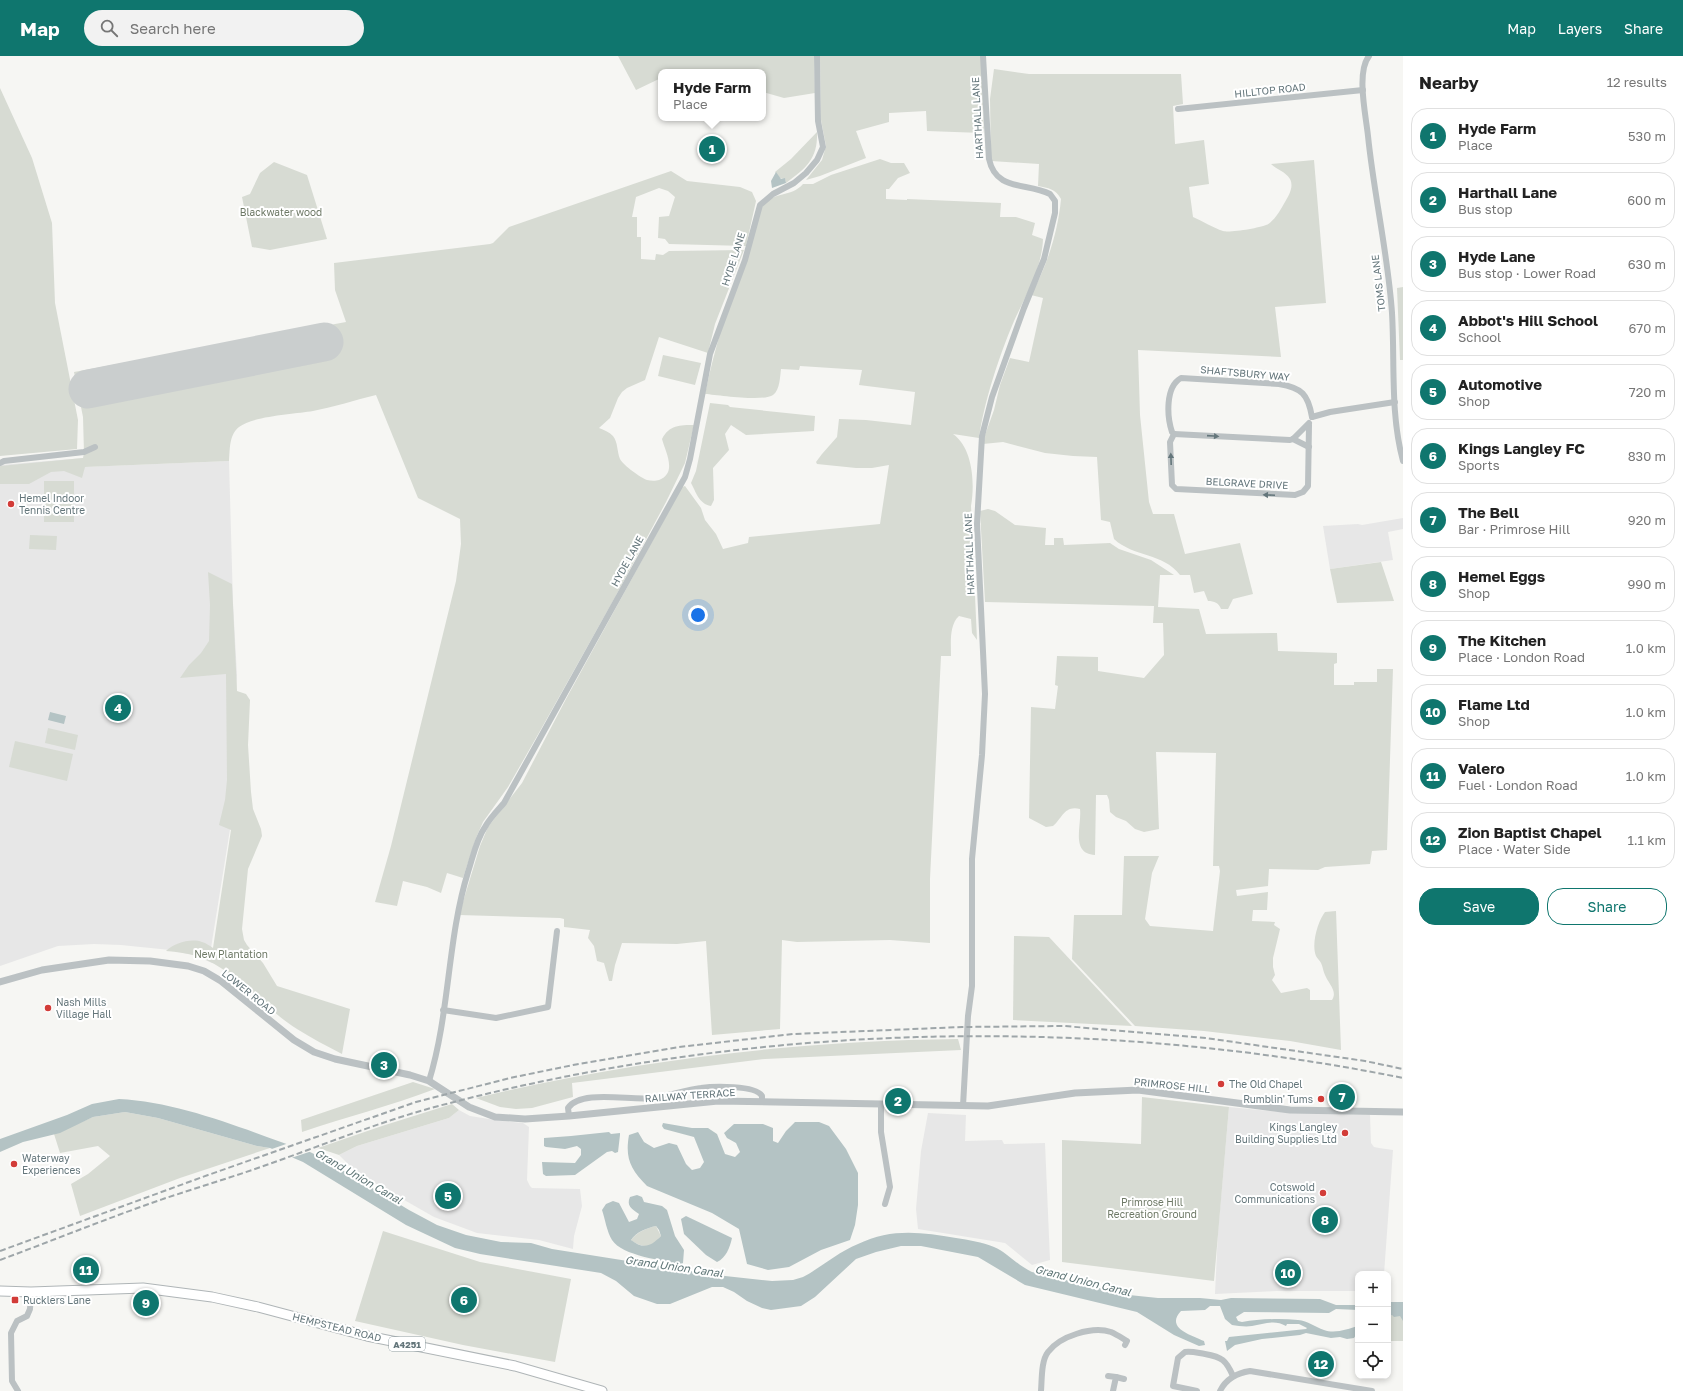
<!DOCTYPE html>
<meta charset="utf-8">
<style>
body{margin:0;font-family:"Golos Text",sans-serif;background:#f2f2f2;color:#222}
.controls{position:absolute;right:12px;bottom:12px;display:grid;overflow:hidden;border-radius:8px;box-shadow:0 2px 6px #0003}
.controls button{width:36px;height:36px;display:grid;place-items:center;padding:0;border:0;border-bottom:1px solid #e0e0e0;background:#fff;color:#222;font:20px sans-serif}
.you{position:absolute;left:698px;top:559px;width:14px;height:14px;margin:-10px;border:3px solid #fff;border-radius:50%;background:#1a73e8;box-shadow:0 0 0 6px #1a73e833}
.badge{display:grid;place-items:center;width:26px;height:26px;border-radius:50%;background:#0f766e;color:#fff;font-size:13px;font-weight:700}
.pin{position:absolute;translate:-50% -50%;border:2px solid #fff;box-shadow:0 1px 4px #0006}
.popup{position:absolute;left:658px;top:13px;width:108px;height:52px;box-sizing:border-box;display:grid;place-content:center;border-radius:8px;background:#fff;filter:drop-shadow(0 1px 3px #0005);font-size:13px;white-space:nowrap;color:#767676}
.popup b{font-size:15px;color:#222}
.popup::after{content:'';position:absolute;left:50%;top:100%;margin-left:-8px;border:8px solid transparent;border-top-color:#fff}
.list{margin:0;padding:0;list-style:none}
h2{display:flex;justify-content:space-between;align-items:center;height:52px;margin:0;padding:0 16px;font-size:17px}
h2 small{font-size:13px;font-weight:400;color:#767676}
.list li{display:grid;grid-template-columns:26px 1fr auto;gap:12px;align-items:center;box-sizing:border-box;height:56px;margin:0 8px 8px;padding:0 8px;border:1px solid #e0e0e0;border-radius:16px}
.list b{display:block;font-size:15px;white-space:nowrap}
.list p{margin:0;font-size:13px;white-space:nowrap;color:#767676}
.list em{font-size:13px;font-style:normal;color:#767676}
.actions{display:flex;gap:8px;padding:12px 16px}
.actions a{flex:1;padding:9px 0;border:1px solid #0f766e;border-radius:16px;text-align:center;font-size:14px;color:#0f766e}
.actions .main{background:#0f766e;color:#fff}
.icon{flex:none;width:22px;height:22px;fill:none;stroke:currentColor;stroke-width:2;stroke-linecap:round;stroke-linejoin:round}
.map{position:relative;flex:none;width:1403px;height:1335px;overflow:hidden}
header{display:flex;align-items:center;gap:24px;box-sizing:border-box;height:56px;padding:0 20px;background:#0f766e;color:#fff}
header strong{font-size:19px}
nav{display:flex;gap:22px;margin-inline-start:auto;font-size:14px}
.search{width:280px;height:36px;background:#f2f2f2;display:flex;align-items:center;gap:10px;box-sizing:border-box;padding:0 14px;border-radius:22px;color:#767676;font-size:15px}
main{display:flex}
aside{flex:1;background:#fff}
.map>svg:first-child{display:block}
.built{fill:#e7e7e7}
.green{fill:#d7dbd3}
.water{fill:#b4c3c4;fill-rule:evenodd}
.pier{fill:#f6f6f3}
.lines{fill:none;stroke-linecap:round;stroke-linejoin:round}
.runway{stroke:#cacece;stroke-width:39}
.primary-casing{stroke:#afb5b7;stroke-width:11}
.minor{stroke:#bbc1c3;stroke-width:6}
.tertiary{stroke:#bbc1c3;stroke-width:7}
.primary{stroke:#fff;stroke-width:9}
.rail{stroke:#9ea6a9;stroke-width:2;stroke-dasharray:6 3;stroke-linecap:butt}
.oneway{fill:#64767b}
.poi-dot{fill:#d23c38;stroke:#fff;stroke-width:1.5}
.labels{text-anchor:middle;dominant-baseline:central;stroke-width:4;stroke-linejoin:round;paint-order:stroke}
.shield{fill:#fff;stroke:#929fa3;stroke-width:1}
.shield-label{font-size:9px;font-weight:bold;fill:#64767b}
.street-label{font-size:10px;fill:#64767b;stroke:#fff}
.park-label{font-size:10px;fill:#6e7966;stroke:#fff}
.poi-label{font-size:10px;fill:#64767b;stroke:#fff;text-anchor:start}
.water-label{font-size:11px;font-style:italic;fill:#5f7677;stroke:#fff}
</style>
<header>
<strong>Map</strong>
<div class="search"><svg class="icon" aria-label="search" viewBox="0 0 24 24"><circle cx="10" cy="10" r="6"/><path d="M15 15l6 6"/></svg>Search here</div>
<nav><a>Map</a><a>Layers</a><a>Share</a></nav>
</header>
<main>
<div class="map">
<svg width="1403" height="1335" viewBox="0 0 1403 1335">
<rect width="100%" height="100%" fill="#f6f6f3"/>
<g class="built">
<path d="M83 402V411L229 405 233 547 237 619 230 773 211 892 212 907 203 903V901L170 894 121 889 94 888 58 890 0 910V409Z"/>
<path d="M1403 462V473L1388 476 1393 504 1330 513 1323 470 1358 468 1362 469Z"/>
<path d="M1229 1051 1280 1056 1370 1059 1371 1087 1374 1091 1379 1092 1393 1094 1384 1218H1358V1235H1277L1215 1238 1218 1176Z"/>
<path d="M459 1054 470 1060 502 1065 523 1067 529 1071 527 1124 530 1130 532 1132 580 1133 582 1150 574 1180 573 1193 539 1184 477 1177 434 1161 357 1117 339 1099 357 1090 449 1062Z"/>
<path d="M928 1057 966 1059 965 1085 1002 1084 1004 1088 1045 1087 1050 1204 1032 1209 1005 1187 918 1173 916 1153 921 1095Z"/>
</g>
<g class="green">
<path d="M618 0H814L815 37 784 42 763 36V16H661V22L636 34Z"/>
<path d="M820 0H981L984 75 982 77 927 75 926 55 889 57V66L856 75 866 102 820 120 806 124 822 104 826 90 821 64Z"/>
<path d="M994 13 1029 18H1181L1183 48 1173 50 1175 88 1204 84 1209 128 1189 131 1193 161C1203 165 1213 172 1223 175 1230 177 1259 172 1266 169 1274 166 1281 153 1285 146 1289 139 1294 131 1290 123 1285 115 1277 114 1271 108L1314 104 1326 247 1275 251 1281 301 1138 294 1140 359 1149 446 1153 458H1174L1185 498 1240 487 1253 538 1233 543 1228 553H1221C1219 547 1214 545 1208 545L1204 535 1194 537 1190 519H1180C1164 497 1133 501 1114 483L1110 466 1101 464 1097 401 1073 400 1045 397 1003 386 983 388 985 379 994 354 1000 329 1010 302 1029 306 1043 242 1031 239C1047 210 1058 176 1061 143 1056 133 1048 132 1038 130L1039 108 991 105 990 43Z"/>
<path d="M0 32 32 102 52 167 55 247 78 364 77 393 0 400Z"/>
<path d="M817 76C818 103 806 112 786 127L785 123C778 123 779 120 775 116L791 103Z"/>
<path d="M880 103 891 107H904L910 117 898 122 889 133H886V143L907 144V143L1001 147 1000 161H1016L1035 167 1032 179 1043 183C1042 212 1026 239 1014 265 999 300 984 346 979 382L953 378C973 392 975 428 971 450L977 584 972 577 971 563 959 560C949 569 951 587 951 600H941L930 823V887L890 884 797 886 782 884 780 973 712 979 706 885 677 888 622 887 615 909 612 925H609L604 907 597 905 594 890 588 882 590 874 564 871V863L560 862 459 859 480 790 488 771 522 727 566 643 682 431 685 430 701 452 705 464 716 478 723 493 748 487 749 481 880 468 889 409 872 412H856L817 408 816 406 822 398 837 381 839 363 866 364 911 369 915 336 859 329 862 314 800 310 799 314 781 313C780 320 780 334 773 339 763 346 719 339 705 338 718 275 740 215 760 154 772 133 790 143 803 128H813L831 119Z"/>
<path d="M274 106 307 119 327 183 270 194 252 191 242 141 250 138 260 117Z"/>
<path d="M671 115 687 125 740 131 752 136 756 145 746 190 669 188 665 183 658 182 659 161 669 160 675 141 668 135 659 132 636 141 632 161H637V181H641V203L655 204 656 198 663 199 669 195 744 194 715 268 708 297 659 281 645 324 627 332 622 336 618 342 610 362 599 372C604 374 609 376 613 380 618 386 617 396 620 403 623 409 641 422 647 424 651 425 656 425 659 424 678 417 665 395 662 383 669 369 680 369 694 369L685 407 666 446 614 543 540 675 508 731 483 766 476 782 463 822 447 817 441 837 427 831 403 825 397 850 375 846 391 790 456 525 461 488 460 463 418 442 376 339C355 344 334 351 313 355 295 358 253 360 239 371 229 379 230 393 229 405L85 411 82 422 64 415 51 416 29 428H0V410L83 402 84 397 83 361 74 316 346 266 335 234 334 207 490 188 493 187 509 171Z"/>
<path d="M1403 231V304H1400L1397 232Z"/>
<path d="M663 299 701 307 695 329 658 320Z"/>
<path d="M710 347 728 349 730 351 815 360 814 375 746 379 731 369 725 378 729 394 713 412 714 444 711 450C699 448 696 436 691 427L696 415Z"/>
<rect x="44" y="425" width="30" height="41"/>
<path d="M988 453 995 455 1015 469 1046 472 1045 489H1054V482H1063L1064 489 1110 487 1119 493 1151 504 1174 519H1160L1158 551 1199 553 1206 578 1277 577 1278 595 1337 597V607L1334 608V629H1354V626H1377V613H1393L1387 794 1372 795 1370 808 1325 811 1318 814 1269 813 1268 830 1236 834 1237 840 1268 836 1267 854H1253L1252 865 1275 866 1274 869 1280 873 1273 902V911L1275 919 1272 924 1281 937 1307 932 1310 934V944H1332C1338 935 1328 927 1325 919 1323 915 1323 911 1321 907 1320 905 1317 902 1316 900 1311 888 1318 865 1325 856L1336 855 1341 994 1290 985 1204 975 1135 970 1072 903 1074 859H1122L1124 800H1159L1152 817 1145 863 1150 870 1213 875 1220 815 1219 810H1213L1216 697 1156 696 1159 773 1144 776 1135 773 1126 765 1116 761 1110 756 1109 744 1107 739H1096L1095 799C1070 798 1082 769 1080 753 1064 749 1062 763 1053 770L1046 771 1029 762 1031 651 1055 653 1058 630 1055 629 1057 600 1098 601V615L1144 622 1164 599 1163 567H1153L1154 550 985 546 980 455Z"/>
<path d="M30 479 57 480 56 494 29 493Z"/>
<path d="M1381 506 1394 545 1337 547 1330 513Z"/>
<path d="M208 516 232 528 237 635 246 638 250 644 248 689 251 736 253 753 261 773 262 780 248 813 242 873 244 884 247 889 263 907 277 930 350 953 342 998C327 990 311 982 297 973 263 952 236 914 199 901 188 897 177 896 166 895 174 887 191 882 202 886 206 887 210 890 213 892L231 774 219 769 225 744 227 724 226 618 180 622 189 609 201 597 209 585 210 549Z"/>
<path d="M48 672 78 679 75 694 45 687Z"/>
<path d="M15 685 73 698 67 725 9 711Z"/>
<path d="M1014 880 1049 881 1132 970 1013 964Z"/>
<path d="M958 983 961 994 765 1003 572 1027 573 1041 532 1052 516 1053 500 1051 476 1042C633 1004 796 985 958 983Z"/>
<path d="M413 1026 435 1033C391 1050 346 1061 302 1076L301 1064Z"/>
<path d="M1142 1041 1229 1051 1214 1225 1062 1206V1084L1141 1088Z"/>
<path d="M452 1048 459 1054 449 1062 357 1090 339 1099 318 1092 382 1070Z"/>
<path d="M125 1056 158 1062 257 1090 270 1092 180 1122 80 1160 71 1128 88 1118 110 1100 98 1090 60 1097 54 1078 93 1061Z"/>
<path d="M656 1170 661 1180C659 1182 657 1185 655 1187 648 1193 637 1189 631 1184 637 1176 647 1172 656 1170Z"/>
<path d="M383 1175 480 1206 571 1223 555 1306 463 1289 355 1265Z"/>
<path d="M1392 1259 1401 1260 1403 1263V1285H1388V1262Z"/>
</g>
<g class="water">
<path d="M776 116 781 123 785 122 786 127 772 132 771 125Z"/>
<path d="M50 656 66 660 64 668 48 664Z"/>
<path d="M119 1043C183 1046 250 1076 310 1096L326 1104 409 1154 437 1169 466 1179 501 1186 531 1187 552 1193 716 1219 772 1225 793 1224 803 1221C822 1211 838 1196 858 1188 891 1172 921 1176 956 1182 969 1184 982 1186 994 1191 1008 1197 1018 1210 1032 1216L1129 1239 1158 1242H1200L1221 1244 1231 1242 1320 1243 1336 1249H1358V1254L1336 1253 1329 1257 1244 1256 1236 1261 1238 1265 1242 1266C1260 1263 1280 1262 1298 1264 1308 1265 1315 1271 1324 1274 1335 1278 1348 1273 1358 1270V1276L1354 1282 1347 1283 1340 1281 1331 1282 1306 1277 1300 1279 1262 1283 1235 1289 1227 1295 1225 1285H1227L1229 1281 1306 1273 1307 1272 1299 1268H1287L1286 1270C1275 1263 1263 1268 1252 1270 1246 1271 1238 1270 1232 1269L1225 1263 1220 1250H1210L1205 1254 1181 1255C1165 1272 1191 1279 1204 1285L1205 1289 1199 1290 1174 1279 1137 1256 1025 1229 978 1201 921 1190H901L876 1196 856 1203 815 1241 801 1250 771 1254 762 1252 747 1245 734 1236 723 1231H712L670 1248H657L634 1240 616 1225 601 1217 480 1198 455 1192 406 1169 303 1106 270 1092 257 1090 158 1062 125 1056 93 1061 60 1077 23 1086 0 1096V1083L67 1059 92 1048Z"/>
<path d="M795 1066H819L829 1070 846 1093 858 1117V1149L855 1169 850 1184 821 1194 789 1211 768 1214 747 1208 739 1173 712 1157 647 1130C630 1113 625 1102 629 1079L638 1076 644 1086 654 1092 669 1087 677 1089 686 1108 692 1114 700 1112 704 1106 694 1081 664 1073 662 1070 663 1067 692 1072H708L717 1078 725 1098 735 1101 740 1096 736 1087 727 1082 724 1077 734 1068H763L773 1072V1085L778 1087 786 1075Z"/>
<path d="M609 1076 611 1078 620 1077V1079L618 1096 615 1097 612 1095 607 1096 575 1119 546 1120 543 1118 542 1106 575 1107 581 1099V1093L577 1090 565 1093 546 1091 544 1090V1082L571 1080Z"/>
<path d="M637 1139 642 1141 644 1146 662 1150 667 1154 675 1180 684 1194 683 1207 681 1209C663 1204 622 1200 612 1184 607 1176 605 1163 602 1154L606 1148 613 1145 619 1147 629 1166 637 1163 639 1158C632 1153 626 1150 630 1141ZM656 1170 659 1174 661 1180C651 1190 644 1194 631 1184 636 1176 647 1172 656 1170Z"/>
<path d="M686 1160 732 1182C730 1191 726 1202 717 1206L706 1199 684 1178 681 1163Z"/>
<path d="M1388 1246H1403V1265L1400 1260 1394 1261 1392 1259 1388 1262Z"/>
</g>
<path class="pier" d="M289 1087 310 1094 312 1095 291 1102 269 1094Z"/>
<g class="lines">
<path class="runway" d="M88 333 324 286"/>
<defs>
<path id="primary" d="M0 1235 31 1236 143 1232 212 1241 258 1251 367 1280 515 1310 602 1335"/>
</defs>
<use href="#primary" class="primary-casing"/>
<g class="minor">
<path d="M1369 0C1356 16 1366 60 1368 80 1374 139 1388 198 1392 257 1395 307 1390 357 1403 405"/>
<path d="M1178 53 1363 34"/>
<path d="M1312 361 1330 356 1395 346"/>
<path d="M1174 378 1170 386 1172 429 1176 433 1295 439 1303 436 1308 430 1309 369"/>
<path d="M1174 378 1172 376C1167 361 1165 331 1181 322L1279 328C1302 332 1308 338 1312 361"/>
<path d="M1174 378 1290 384 1293 383 1309 367"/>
<path d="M1293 383 1309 391"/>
<path d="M0 407 4 405 84 396 95 391"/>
<path d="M443 954 496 962 548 951 557 875"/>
<path d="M429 1025C450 957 447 884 468 816 473 801 476 784 485 771 490 762 497 755 504 747L685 421 690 403 710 298 745 204 760 149 773 138 794 127 806 117 817 104 823 91 818 65 817 0"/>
<path d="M881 1048V1076L890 1131 885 1148"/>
<path d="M963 1050 968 960 972 930V803L982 699 985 638 977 468 982 380 992 341 1024 252 1044 203 1055 157V145L1050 138C1027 126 996 136 989 103L983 0"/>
<path d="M569 1060 568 1052C581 1033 631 1045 653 1042 669 1040 685 1034 701 1032 713 1030 756 1029 762 1040V1046"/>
<path d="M1108 1320 1116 1321 1113 1335"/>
<path d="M1116 1321 1124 1323"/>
<path d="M18 1335 12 1325 11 1277 17 1265 27 1260 30 1253 31 1236"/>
<path d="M1041 1335C1042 1323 1041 1305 1048 1296 1060 1280 1092 1270 1111 1276 1116 1278 1122 1282 1127 1285L1125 1289"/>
<path d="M1197 1335 1173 1330 1178 1302 1185 1296C1192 1295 1198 1297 1205 1298 1222 1301 1226 1304 1233 1320"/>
<path d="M1220 1335C1226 1323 1237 1317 1250 1315L1372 1335"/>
</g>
<path class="tertiary" d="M0 926 42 914 109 904 150 905 188 910 204 915 221 925 294 984 314 996 335 1003 410 1019 429 1025 469 1051 495 1061 525 1063 569 1060 718 1045 988 1050 1075 1037 1138 1034 1290 1054 1403 1056"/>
<use href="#primary" class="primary"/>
<g class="rail">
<path d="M0 1195 208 1119 416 1046 510 1022 573 1009 679 991 793 978 962 971 1064 970 1206 982 1365 1005 1403 1013"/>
<path d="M0 1204C54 1184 108 1162 163 1143 199 1131 236 1120 272 1107 331 1086 389 1062 450 1047 758 967 1091 959 1403 1022"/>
</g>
</g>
<defs><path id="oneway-solid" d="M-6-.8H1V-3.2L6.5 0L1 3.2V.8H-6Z"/></defs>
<g class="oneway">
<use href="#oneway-solid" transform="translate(1213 380) rotate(4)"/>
<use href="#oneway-solid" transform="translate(1171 403) rotate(-92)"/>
<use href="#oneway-solid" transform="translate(1269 439) rotate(-178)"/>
</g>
<g class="poi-dot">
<circle cx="11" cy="448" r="4"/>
<circle cx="48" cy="952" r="4"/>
<circle cx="1221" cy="1028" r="4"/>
<circle cx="1321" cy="1043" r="4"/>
<circle cx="1345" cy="1077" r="4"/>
<circle cx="14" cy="1108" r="4"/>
<circle cx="1323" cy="1137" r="4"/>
<rect x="11" y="1240" width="8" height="8" rx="2"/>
</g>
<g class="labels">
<rect class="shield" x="389" y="1281" width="36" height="14" rx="3"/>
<g class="shield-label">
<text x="407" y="1288">A4251</text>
</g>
<g class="street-label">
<text transform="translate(1270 34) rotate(-6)">HILLTOP ROAD</text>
<text transform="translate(977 62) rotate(-93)">HARTHALL LANE</text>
<text transform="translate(733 203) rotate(-72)">HYDE LANE</text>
<text transform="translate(1378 227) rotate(-97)">TOMS LANE</text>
<text transform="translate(1245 317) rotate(5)">SHAFTSBURY WAY</text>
<text transform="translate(1247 427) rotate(3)">BELGRAVE DRIVE</text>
<text transform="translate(969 498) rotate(-92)">HARTHALL LANE</text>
<text transform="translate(627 505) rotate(-61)">HYDE LANE</text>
<text transform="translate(249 936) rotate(39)">LOWER ROAD</text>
<text transform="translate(1172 1029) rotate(6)">PRIMROSE HILL</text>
<text transform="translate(690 1039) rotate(-4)">RAILWAY TERRACE</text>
<text transform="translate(337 1271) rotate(14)">HEMPSTEAD ROAD</text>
</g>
<g class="park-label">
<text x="281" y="156">Blackwater wood</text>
<text x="231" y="898">New Plantation</text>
<text x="1152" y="1146">Primrose Hill<tspan x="1152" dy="12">Recreation Ground</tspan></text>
</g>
<g class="poi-label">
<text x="19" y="442">Hemel Indoor<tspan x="19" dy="12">Tennis Centre</tspan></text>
<text x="56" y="946">Nash Mills<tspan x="56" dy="12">Village Hall</tspan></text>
<text x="1229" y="1028">The Old Chapel</text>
<text x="1313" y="1043" text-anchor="end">Rumblin' Tums</text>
<text x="1337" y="1071" text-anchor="end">Kings Langley<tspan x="1337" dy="12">Building Supplies Ltd</tspan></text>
<text x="22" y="1102">Waterway<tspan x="22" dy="12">Experiences</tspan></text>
<text x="1315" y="1131" text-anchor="end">Cotswold<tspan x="1315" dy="12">Communications</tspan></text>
<text x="23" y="1244">Rucklers Lane</text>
</g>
<g class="water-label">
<text transform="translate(359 1120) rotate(30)">Grand Union Canal</text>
<text transform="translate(674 1210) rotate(8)">Grand Union Canal</text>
<text transform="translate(1083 1224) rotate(14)">Grand Union Canal</text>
</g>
</g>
</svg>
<div class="controls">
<button>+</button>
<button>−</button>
<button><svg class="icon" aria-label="locate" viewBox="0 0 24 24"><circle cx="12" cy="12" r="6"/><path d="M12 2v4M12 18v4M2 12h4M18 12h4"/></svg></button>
</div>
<div class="you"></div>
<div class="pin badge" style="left:712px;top:93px">1</div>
<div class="popup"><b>Hyde Farm</b>Place</div>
<div class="pin badge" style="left:898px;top:1045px">2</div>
<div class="pin badge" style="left:384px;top:1009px">3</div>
<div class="pin badge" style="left:118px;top:652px">4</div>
<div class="pin badge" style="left:448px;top:1140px">5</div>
<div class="pin badge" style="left:464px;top:1244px">6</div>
<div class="pin badge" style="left:1342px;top:1041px">7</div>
<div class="pin badge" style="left:1325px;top:1164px">8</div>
<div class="pin badge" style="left:146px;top:1247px">9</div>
<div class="pin badge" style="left:1288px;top:1217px">10</div>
<div class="pin badge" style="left:86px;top:1214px">11</div>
<div class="pin badge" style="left:1321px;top:1308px">12</div>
</div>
<aside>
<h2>Nearby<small>12 results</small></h2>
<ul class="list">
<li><span class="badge">1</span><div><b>Hyde Farm</b><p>Place</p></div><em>530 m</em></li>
<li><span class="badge">2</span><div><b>Harthall Lane</b><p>Bus stop</p></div><em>600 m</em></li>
<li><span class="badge">3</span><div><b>Hyde Lane</b><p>Bus stop · Lower Road</p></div><em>630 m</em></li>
<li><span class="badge">4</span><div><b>Abbot's Hill School</b><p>School</p></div><em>670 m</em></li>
<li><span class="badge">5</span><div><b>Automotive</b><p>Shop</p></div><em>720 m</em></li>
<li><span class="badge">6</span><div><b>Kings Langley FC</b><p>Sports</p></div><em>830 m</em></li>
<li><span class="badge">7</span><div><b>The Bell</b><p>Bar · Primrose Hill</p></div><em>920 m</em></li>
<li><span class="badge">8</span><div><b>Hemel Eggs</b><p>Shop</p></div><em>990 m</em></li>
<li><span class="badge">9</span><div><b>The Kitchen</b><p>Place · London Road</p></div><em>1.0 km</em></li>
<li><span class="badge">10</span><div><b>Flame Ltd</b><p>Shop</p></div><em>1.0 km</em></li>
<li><span class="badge">11</span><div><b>Valero</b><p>Fuel · London Road</p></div><em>1.0 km</em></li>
<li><span class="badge">12</span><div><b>Zion Baptist Chapel</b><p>Place · Water Side</p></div><em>1.1 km</em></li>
</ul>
<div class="actions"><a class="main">Save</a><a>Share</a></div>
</aside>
</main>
